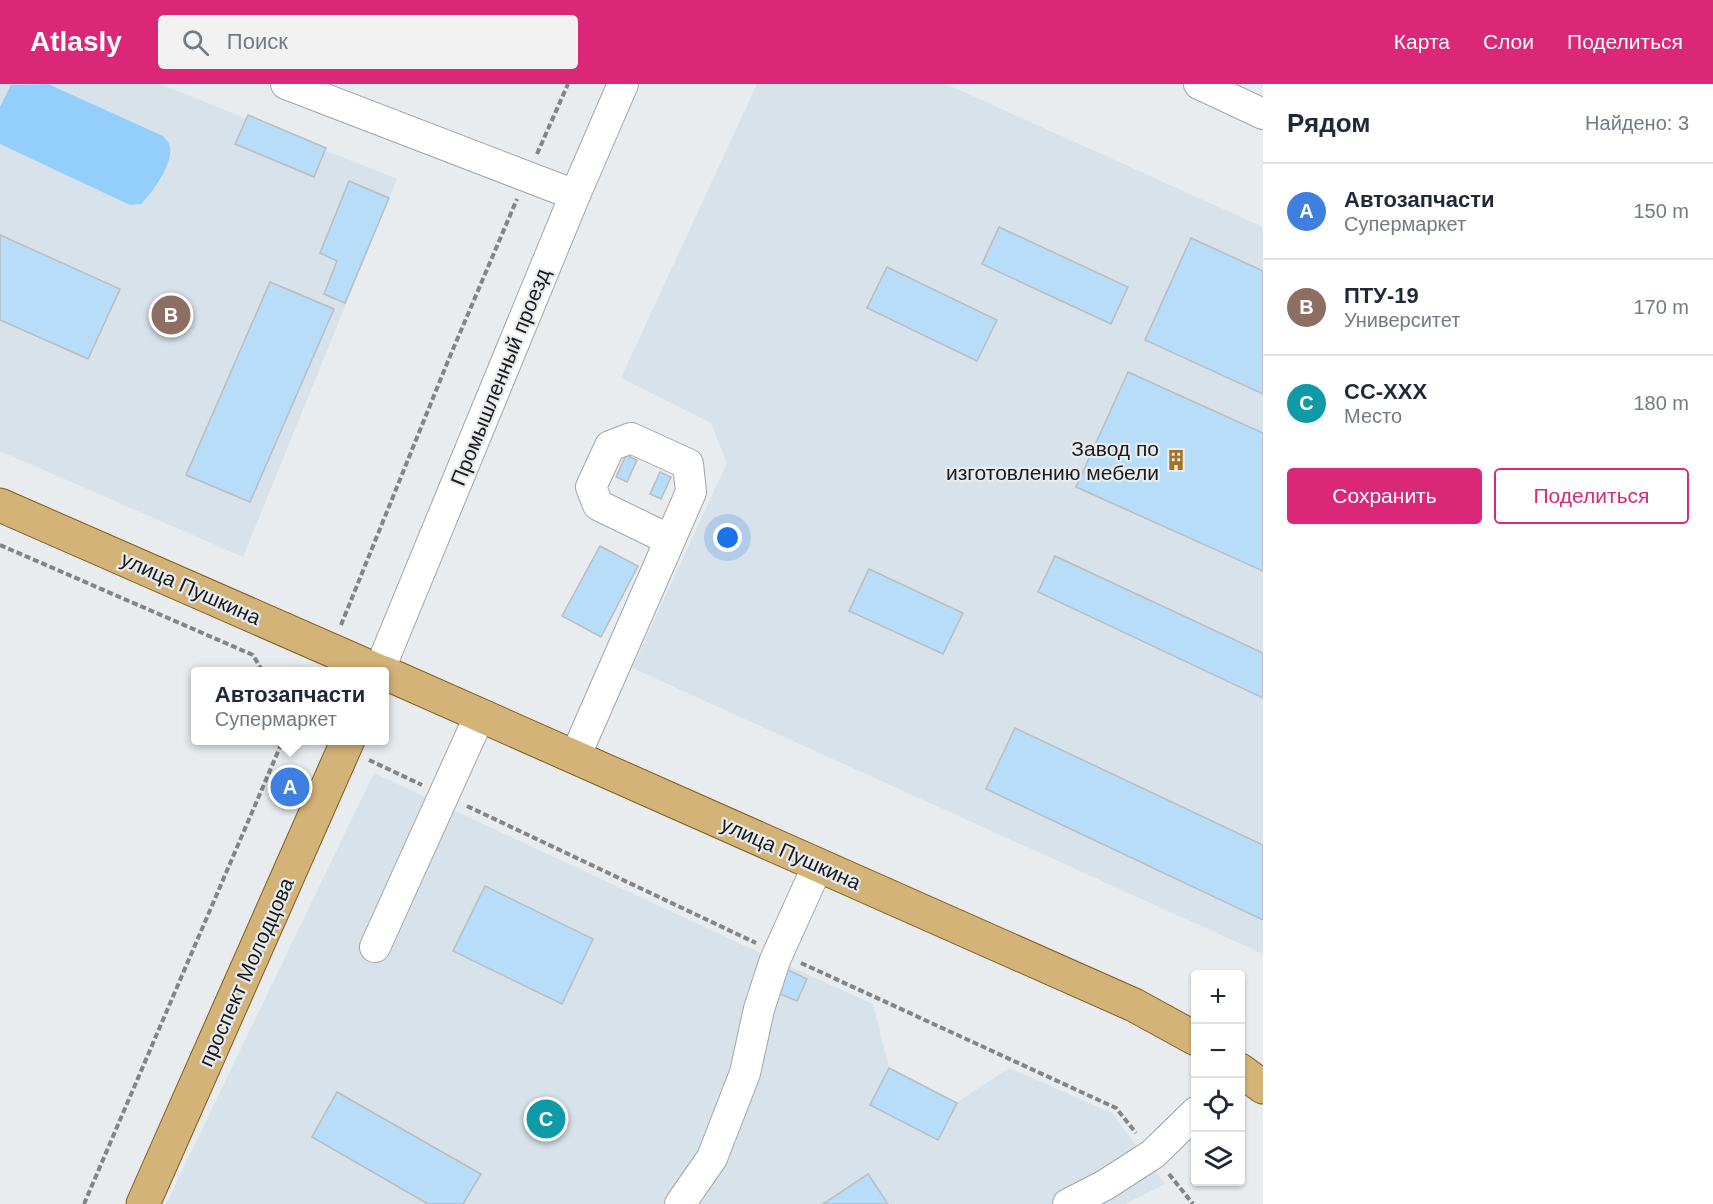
<!DOCTYPE html>
<html lang="ru">
<meta charset="utf-8">
<style>
body{margin:0;font-family:Arial,sans-serif;background:#f2f2f3;color:#1f2937}
.controls{position:absolute;right:18px;bottom:18px;display:grid;overflow:hidden;border-radius:6px;box-shadow:0 2px 4px #0004}
.controls button{width:54px;height:54px;display:grid;place-items:center;padding:0;border:0;border-bottom:2px solid #e0e1e3;background:#fff;color:#1f2937;font:30px sans-serif}
.you{position:absolute;left:728px;top:454px;width:21px;height:21px;margin:-15px;border:4px solid #fff;border-radius:50%;background:#1a73e8;box-shadow:0 0 0 9px #1a73e833}
.badge{display:grid;place-items:center;width:39px;height:39px;border-radius:50%;background:#db2777;color:#fff;font-size:20px;font-weight:700}
.pin{position:absolute;translate:-50% -50%;border:3px solid #fff;box-shadow:0 2px 6px #0006}
.popup{position:absolute;left:191px;top:583px;width:198px;height:78px;box-sizing:border-box;display:grid;place-content:center;border-radius:6px;background:#fff;filter:drop-shadow(0 2px 4px #0005);font-size:20px;white-space:nowrap;color:#747a83}
.popup b{font-size:22px;color:#1f2937}
.popup::after{content:'';position:absolute;left:50%;top:100%;margin-left:-12px;border:12px solid transparent;border-top-color:#fff}
.list{margin:0;padding:0;list-style:none}
h2{display:flex;justify-content:space-between;align-items:center;height:78px;margin:0;padding:0 24px;font-size:26px}
h2 small{font-size:20px;font-weight:400;color:#747a83}
.list li{display:grid;grid-template-columns:39px 1fr auto;gap:18px;align-items:center;box-sizing:border-box;height:96px;padding:0 24px;border-top:2px solid #e0e1e3}
.list b{display:block;font-size:22px;white-space:nowrap}
.list p{margin:0;font-size:20px;white-space:nowrap;color:#747a83}
.list em{font-size:20px;font-style:normal;color:#747a83}
.actions{display:flex;gap:12px;padding:18px 24px}
.actions a{flex:1;padding:14px 0;border:2px solid #db2777;border-radius:6px;text-align:center;font-size:21px;color:#db2777}
.actions .main{background:#db2777;color:#fff}
.icon{flex:none;width:33px;height:33px;fill:none;stroke:currentColor;stroke-width:2;stroke-linecap:round;stroke-linejoin:round}
.map{position:relative;flex:none;width:1263px;height:1120px;overflow:hidden}
header{display:flex;align-items:center;gap:36px;box-sizing:border-box;height:84px;padding:0 30px;background:#db2777;color:#fff}
header strong{font-size:28px}
nav{display:flex;gap:33px;margin-inline-start:auto;font-size:21px}
.search{width:420px;height:54px;background:#f2f2f3;display:flex;align-items:center;gap:15px;box-sizing:border-box;padding:0 21px;border-radius:6px;color:#747a83;font-size:22px}
main{display:flex}
aside{flex:1;background:#fff}
.map>svg:first-child{display:block}
.built{fill:#d8e2ea}
.green{fill:#94cffc}
.building{fill:#b8ddf9;stroke:#b9bdc0;stroke-width:1.5}
.lines{fill:none;stroke-linecap:round;stroke-linejoin:round}
.minor-casing{stroke:#a2a6a9;stroke-width:32}
.major-casing{stroke:#805c1e;stroke-width:35}
.path{stroke:#828487;stroke-width:4;stroke-dasharray:6 3;stroke-linecap:butt}
.minor{stroke:#fff;stroke-width:30}
.major{stroke:#d4b379;stroke-width:33}
.labels{text-anchor:middle;dominant-baseline:central;stroke-width:4.5;stroke-linejoin:round;paint-order:stroke}
.street-label{font-size:21px;fill:#191a1c;stroke:#e8ecef}
.poi-label{font-size:21px;fill:#191a1c;stroke:#e8ecef;text-anchor:end}
</style>
<header>
<strong>Atlasly</strong>
<div class="search"><svg class="icon" aria-label="search" viewBox="0 0 24 24"><circle cx="10" cy="10" r="6"/><path d="M15 15l6 6"/></svg>Поиск</div>
<nav><a>Карта</a><a>Слои</a><a>Поделиться</a></nav>
</header>
<main>
<div class="map">
<svg width="1263" height="1120" viewBox="0 0 1263 1120">
<rect width="100%" height="100%" fill="#e8ecef"/>
<g class="built">
<path d="M0 0H160L397 95 243 473 0 367Z"/>
<path d="M757 0H946L1263 143V870L632 584 727 379 711 339 621 294Z"/>
<path d="M374 689 775 876 873 920 889 984 956 1019 1009 984 1112 1029 1165 1100 1125 1120H166Z"/>
</g>
<path class="green" d="M48 0 163 52C165 55 168 57 169 60 176 77 152 109 141 120L130 121 0 60V23L11 1Z"/>
<g class="building">
<path d="M248 31 326 64 314 93 235 60Z"/>
<path d="M349 97 389 114 345 219 324 210 337 177 320 169Z"/>
<path d="M999 143 1128 203 1111 240 982 180Z"/>
<path d="M0 151 120 205 88 275 0 236Z"/>
<path d="M1191 154 1263 187V310L1145 256Z"/>
<path d="M887 183 997 236 977 277 867 224Z"/>
<path d="M270 198 334 225 250 418 186 391Z"/>
<path d="M1128 288 1263 349V487L1076 403Z"/>
<path d="M626 371 637 376 627 398 616 393Z"/>
<path d="M660 388 671 393 661 415 650 410Z"/>
<path d="M600 462 638 482 601 553 562 532Z"/>
<path d="M1055 472 1263 569V614L1038 508Z"/>
<path d="M869 485 963 529 943 570 849 527Z"/>
<path d="M1015 644 1263 761V836L986 705Z"/>
<path d="M286 683 307 692 293 724 272 714Z"/>
<path d="M485 802 593 855 562 920 453 867Z"/>
<path d="M788 886 807 895 797 917 778 909Z"/>
<path d="M889 984 957 1019 938 1056 870 1021Z"/>
<path d="M337 1008 481 1090 463 1120H428L312 1053Z"/>
<path d="M541 1022 559 1032 548 1051 531 1041Z"/>
<path d="M868 1090 888 1120H823Z"/>
</g>
<g class="lines">
<defs>
<g id="minor">
<path d="M286 0 575 111"/>
<path d="M1199 0 1263 30"/>
<path d="M379 587 575 111 623 0"/>
<path d="M575 673 691 408 688 380 631 354 610 362 591 403 598 421 670 456"/>
<path d="M375 863 480 631"/>
<path d="M680 1120 712 1074 745 989 759 925 775 876 818 781"/>
<path d="M1068 1120 1105 1101 1153 1070 1196 1028"/>
</g>
<g id="major">
<path d="M0 421 381 588"/>
<path d="M385 589 1134 921 1196 955"/>
<path d="M1240 986 1263 1003"/>
<path d="M143 1120 348 656"/>
</g>
</defs>
<use href="#minor" class="minor-casing"/>
<use href="#major" class="major-casing"/>
<g class="path">
<path d="M537 70 568 0"/>
<path d="M0 461 253 571 263 588"/>
<path d="M341 541 448 277 517 115"/>
<path d="M369 676 422 701"/>
<path d="M467 722 756 859"/>
<path d="M801 879 1116 1024 1136 1049"/>
<path d="M1169 1090 1193 1120"/>
<path d="M84 1120 283 656"/>
</g>
<use href="#minor" class="minor"/>
<use href="#major" class="major"/>
</g>
<defs>
<symbol id="building-bare" viewBox="-9 -9 18 18"><path d="M-4-6H4V6H1V3H-1V6H-4ZM-2.5-4.3h1.7v1.8h-1.7ZM.8-4.3h1.7v1.8H.8ZM-2.5-1h1.7V.8h-1.7ZM.8-1h1.7V.8H.8Z" fill="#a27226" stroke="#e8ecef" stroke-width="2.5" paint-order="stroke"/></symbol>
</defs>
<g fill-rule="evenodd">
<use href="#building-bare" x="1161" y="361" width="30" height="30"/>
</g>
<g class="labels">
<g class="street-label">
<text transform="translate(500 293) rotate(-68)">Промышленный проезд</text>
<text transform="translate(191 504) rotate(24)">улица Пушкина</text>
<text transform="translate(791 769) rotate(24)">улица Пушкина</text>
<text transform="translate(246 888) rotate(-66)">проспект Молодцова</text>
</g>
<g class="poi-label">
<text x="1159" y="364">Завод по<tspan x="1159" dy="24">изготовлению мебели</tspan></text>
</g>
</g>
</svg>
<div class="controls">
<button>+</button>
<button>−</button>
<button><svg class="icon" aria-label="locate" viewBox="0 0 24 24"><circle cx="12" cy="12" r="6"/><path d="M12 2v4M12 18v4M2 12h4M18 12h4"/></svg></button>
<button><svg class="icon" aria-label="layers" viewBox="0 0 24 24"><path d="M12 4l9 5-9 5-9-5zM3 14l9 5 9-5"/></svg></button>
</div>
<div class="you"></div>
<div class="pin badge" style="left:290px;top:703px;background:#3f7fe0">A</div>
<div class="popup"><b>Автозапчасти</b>Супермаркет</div>
<div class="pin badge" style="left:171px;top:231px;background:#8d6e63">B</div>
<div class="pin badge" style="left:546px;top:1035px;background:#0f9aa8">C</div>
</div>
<aside>
<h2>Рядом<small>Найдено: 3</small></h2>
<ul class="list">
<li><span class="badge" style="background:#3f7fe0">A</span><div><b>Автозапчасти</b><p>Супермаркет</p></div><em>150 m</em></li>
<li><span class="badge" style="background:#8d6e63">B</span><div><b>ПТУ-19</b><p>Университет</p></div><em>170 m</em></li>
<li><span class="badge" style="background:#0f9aa8">C</span><div><b>СС-ХХХ</b><p>Место</p></div><em>180 m</em></li>
</ul>
<div class="actions"><a class="main">Сохранить</a><a>Поделиться</a></div>
</aside>
</main>
